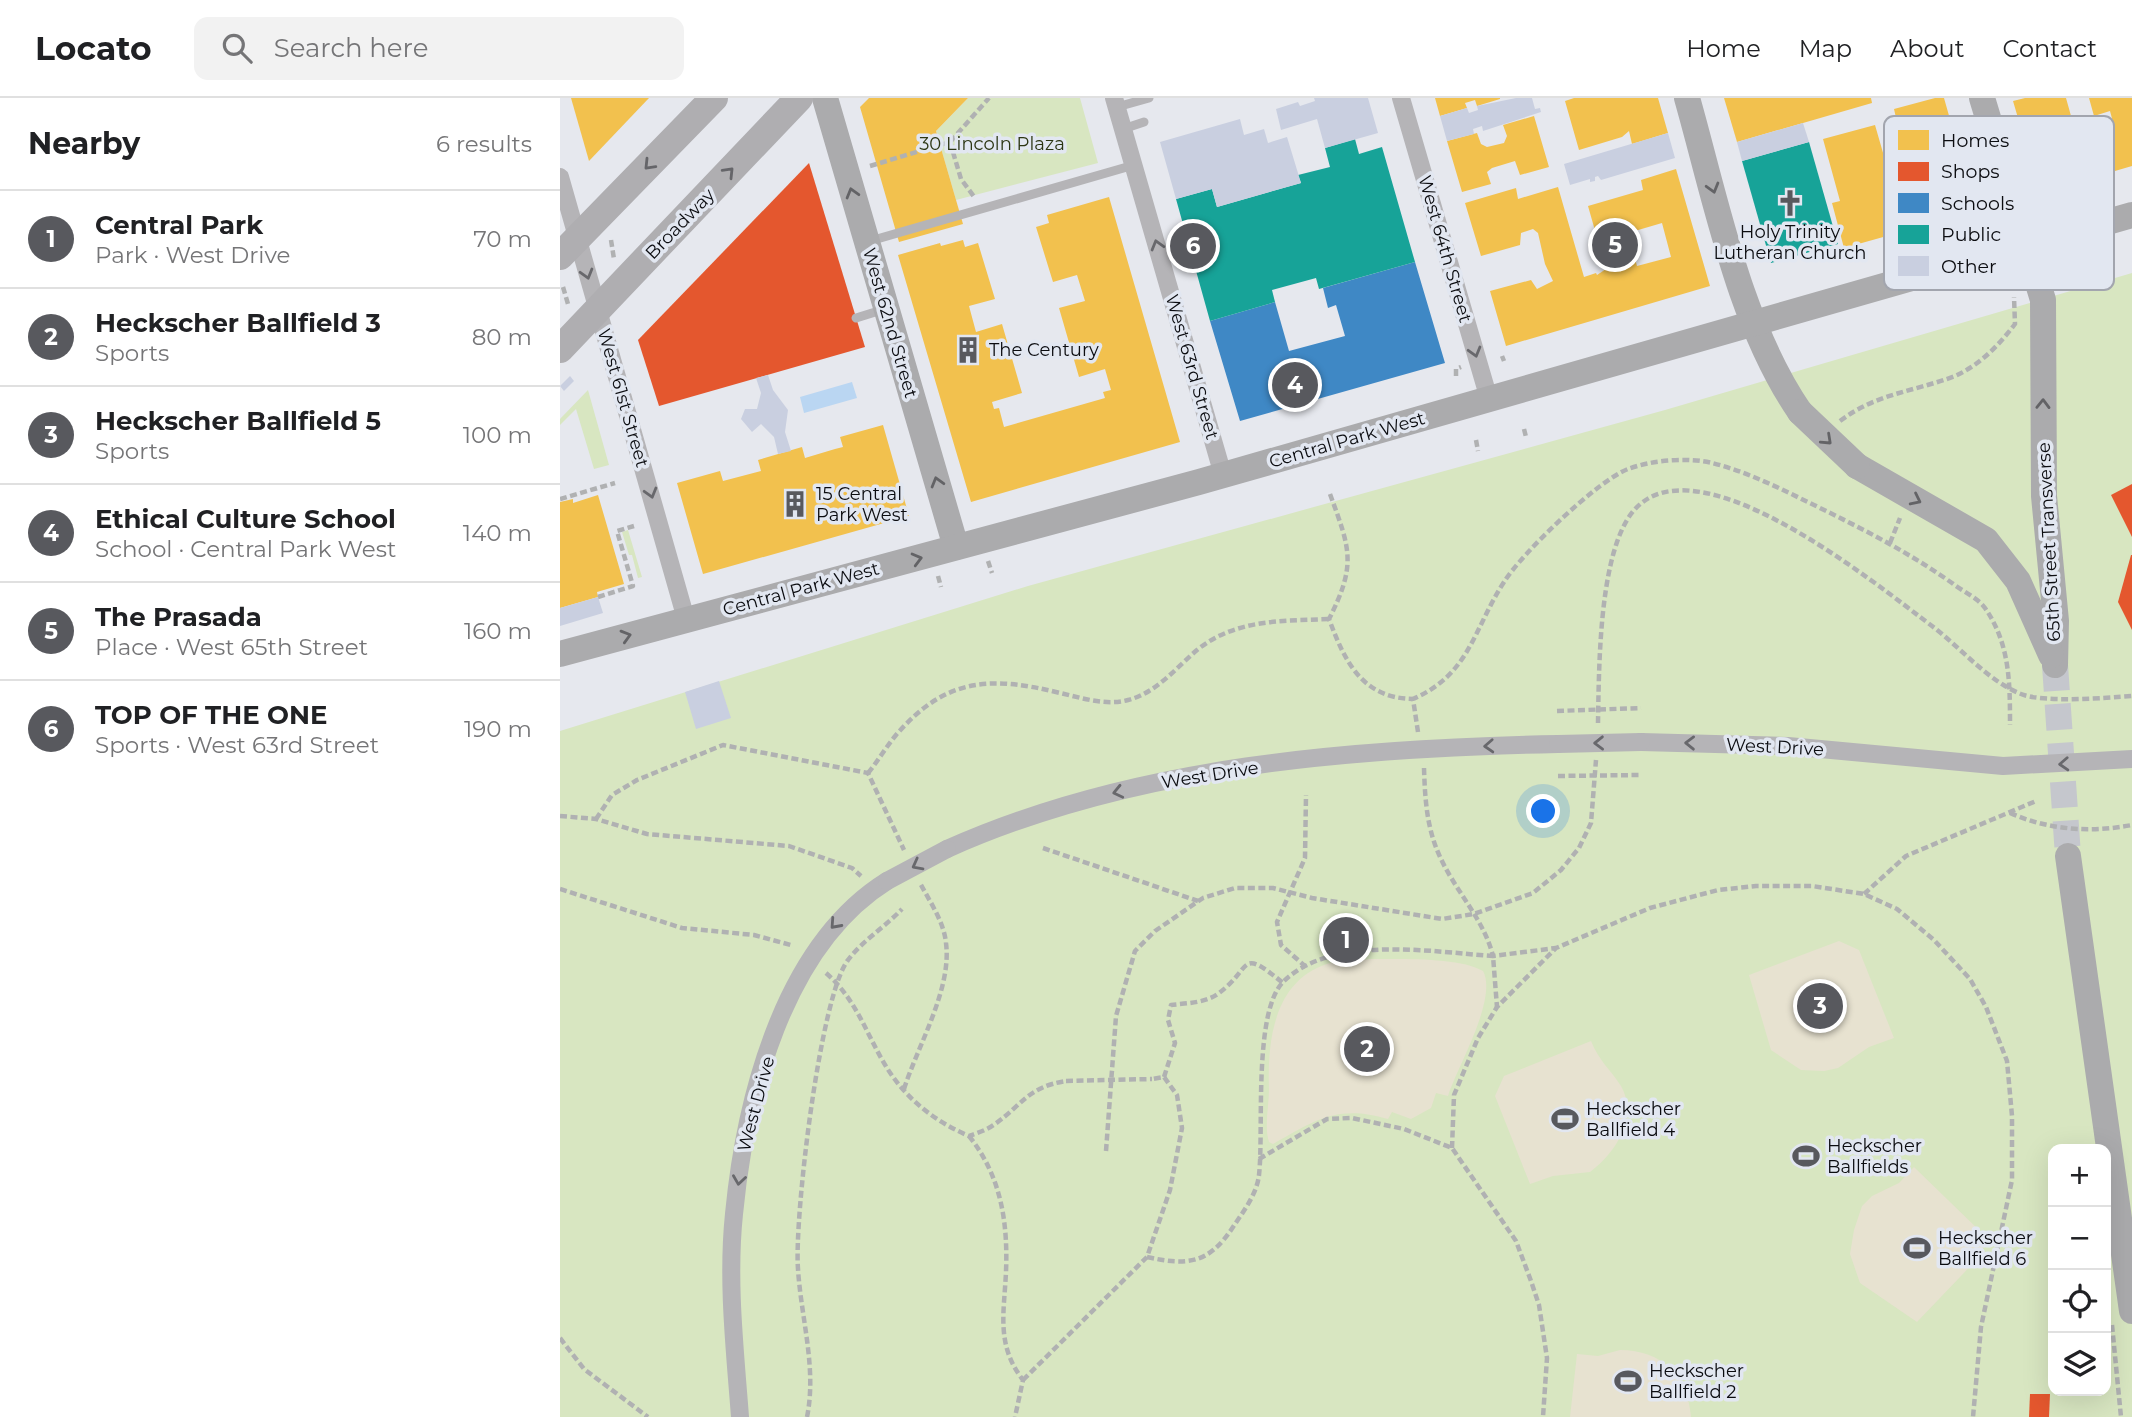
<!DOCTYPE html>
<meta charset="utf-8">
<style>
body{margin:0;font-family:Montserrat,sans-serif;background:#f2f2f2;color:#202124}
.controls{position:absolute;right:21px;bottom:21px;display:grid;overflow:hidden;border-radius:14px;box-shadow:0 7px 28px #0002}
.controls button{width:63px;height:63px;display:grid;place-items:center;padding:0;border:0;border-bottom:2px solid #e0e0e0;background:#fff;color:#202124;font:35px sans-serif}
.you{position:absolute;left:984px;top:714px;width:24px;height:24px;margin:-18px;border:5px solid #fff;border-radius:50%;background:#1a73e8;box-shadow:0 0 0 10px #1a73e833}
.badge{display:grid;place-items:center;width:46px;height:46px;border-radius:50%;background:#58595e;color:#fff;font-size:23px;font-weight:700}
.pin{position:absolute;translate:-50% -50%;border:4px solid #fff;box-shadow:0 2px 7px #0006}
.list{margin:0;padding:0;list-style:none}
h2{display:flex;justify-content:space-between;align-items:center;height:91px;margin:0;padding:0 28px;font-size:30px}
h2 small{font-size:23px;font-weight:400;color:#757577}
.list li{display:grid;grid-template-columns:46px 1fr auto;gap:21px;align-items:center;box-sizing:border-box;height:98px;padding:0 28px;border-top:2px solid #e0e0e0}
.list b{display:block;font-size:26px;white-space:nowrap}
.list p{margin:0;font-size:23px;white-space:nowrap;color:#757577}
.list em{font-size:23px;font-style:normal;color:#757577}
.icon{flex:none;width:38px;height:38px;fill:none;stroke:currentColor;stroke-width:2;stroke-linecap:round;stroke-linejoin:round}
.map{position:relative;flex:none;width:1572px;height:1319px;overflow:hidden}
header{display:flex;align-items:center;gap:42px;box-sizing:border-box;height:98px;padding:0 35px;background:#fff;border-bottom:2px solid #e0e0e0}
header strong{font-size:33px}
nav{display:flex;gap:38px;margin-inline-start:auto;font-size:24px}
.search{width:490px;height:63px;background:#f2f2f2;display:flex;align-items:center;gap:18px;box-sizing:border-box;padding:0 24px;border-radius:14px;color:#757577;font-size:26px}
main{display:flex}
aside{flex:1;background:#fff}
.map>svg:first-child{display:block}
.green{fill:#d8e6c1;fill-rule:evenodd}
.sand{fill:#e7e2d0}
.water{fill:#bad6f2}
.homes{fill:#f2c14e;fill-rule:evenodd}
.shops{fill:#e4572e}
.schools{fill:#3f88c5}
.public{fill:#17a398}
.building{fill:#c9cfe0}
.lines{fill:none;stroke-linecap:round;stroke-linejoin:round}
.secondary-tunnel{stroke:#c5c7cd;stroke-width:26;stroke-dasharray:26 13;stroke-linecap:butt}
.path{stroke:#b0b1b2;stroke-width:4.5;stroke-dasharray:7 3.5;stroke-linecap:butt}
.lane{stroke:#b5b4b7;stroke-width:9}
.street{stroke:#b5b4b7;stroke-width:18}
.secondary{stroke:#ababad;stroke-width:26}
.primary{stroke:#afaeb1;stroke-width:28}
.path-bridge{stroke:#b0b1b2;stroke-width:4.5;stroke-dasharray:7 3.5;stroke-linecap:butt}
.street-bridge{stroke:#b5b4b7;stroke-width:18}
.secondary-bridge{stroke:#ababad;stroke-width:26}
.oneway{stroke:#656569}
.oneway2{stroke:#636366}
.oneway3{stroke:#68686c}
.labels{text-anchor:middle;dominant-baseline:central;stroke-width:7;stroke-linejoin:round;paint-order:stroke}
.park-label{font-size:18px;fill:#2c3613;stroke:#e2e7f1}
.street-label{font-size:18px;fill:#0b0c10;stroke:#e2e7f1}
.poi-label{font-size:18px;fill:#0b0c10;stroke:#e2e7f1;text-anchor:start}
.key{fill:#e2e7f1;stroke:#a2a5ae;stroke-width:2}
.key-label{font-size:19px;fill:#0b0c10}
</style>
<header>
<strong>Locato</strong>
<div class="search"><svg class="icon" aria-label="search" viewBox="0 0 24 24"><circle cx="10" cy="10" r="6"/><path d="M15 15l6 6"/></svg>Search here</div>
<nav><a>Home</a><a>Map</a><a>About</a><a>Contact</a></nav>
</header>
<main>
<aside>
<h2>Nearby<small>6 results</small></h2>
<ul class="list">
<li><span class="badge">1</span><div><b>Central Park</b><p>Park · West Drive</p></div><em>70 m</em></li>
<li><span class="badge">2</span><div><b>Heckscher Ballfield 3</b><p>Sports</p></div><em>80 m</em></li>
<li><span class="badge">3</span><div><b>Heckscher Ballfield 5</b><p>Sports</p></div><em>100 m</em></li>
<li><span class="badge">4</span><div><b>Ethical Culture School</b><p>School · Central Park West</p></div><em>140 m</em></li>
<li><span class="badge">5</span><div><b>The Prasada</b><p>Place · West 65th Street</p></div><em>160 m</em></li>
<li><span class="badge">6</span><div><b>TOP OF THE ONE</b><p>Sports · West 63rd Street</p></div><em>190 m</em></li>
</ul>
</aside>
<div class="map">
<svg width="1572" height="1319" viewBox="0 0 1572 1319">
<rect width="100%" height="100%" fill="#e6e8ee"/>
<g class="green">
<path d="M408 0H520L538 65 396 102 376 33Z"/>
<path d="M1572 175V1319H0V633L468 488 1105 312ZM1493 1051H1546V1293H1493Z"/>
<path d="M28 292 49 367 34 371 16 311 0 327V321Z"/>
<path d="M68 432 82 479 78 480 72 457H69L62 434Z"/>
</g>
<g class="sand">
<path d="M1279 843 1299 852 1334 940 1309 949 1278 970 1264 973 1241 972 1211 952 1189 877Z"/>
<path d="M812 861C840 861 900 859 923 873 938 901 897 969 888 998L876 995 871 1010 851 1021 832 1014 828 1021C778 1006 755 1022 713 1046L709 1044C704 1029 709 1008 709 991 707 940 715 878 774 864 786 862 799 862 812 861Z"/>
<path d="M1031 943C1039 963 1050 971 1061 988 1079 1019 1055 1056 1030 1074L993 1078 970 1086 935 998 944 978Z"/>
<path d="M1354 1069 1422 1135 1423 1155 1357 1224 1300 1185 1290 1156 1294 1132 1302 1108 1312 1098 1339 1085Z"/>
<path d="M1060 1252C1102 1252 1128 1278 1131 1319H1010L1017 1256 1038 1258Z"/>
</g>
<path class="water" d="M292 284 297 300 244 315 240 299Z"/>
<g class="homes">
<path d="M11 0H89L29 63Z"/>
<path d="M309 0H408L376 33 403 126 339 144 300 9Z"/>
<path d="M875 0H940V1L917 8 915 2 905 5 907 10 880 18Z"/>
<path d="M1014 0H1098L1108 35 1072 46 1069 33 1062 39 1019 52 1005 3Z"/>
<path d="M1164 0H1311L1312 5 1177 44Z"/>
<path d="M1375 0H1384L1416 113 1284 150 1272 105 1280 103 1263 41 1315 27 1332 86 1350 81 1334 11Z"/>
<path d="M1465 0H1506L1518 43 1555 32 1550 13 1534 18 1529 0H1572V68L1480 95 1453 3Z"/>
<path d="M974 18 989 69 960 77 955 63 932 70 927 74 931 86 902 94 887 43 917 35 921 46 927 49 944 45 947 38 943 27Z"/>
<path d="M1116 71 1150 188 946 248 930 193 971 182 977 191 993 183 985 166 978 135 973 131 961 135 960 147 921 158 905 105 956 90 958 101 998 89 1024 179 1036 175 1037 177 1046 171 1028 108 1083 92 1081 82ZM1102 125 1111 159 1077 168 1068 135Z"/>
<path d="M549 99 620 344 411 404 338 157 380 145 381 148 403 142 405 149 418 145 435 201 409 208 416 234 442 226 462 295 432 304 434 311 439 310 444 329 545 300 543 294 551 292 545 271 519 279 499 210 525 203 517 177 493 184 476 129 489 125 487 117Z"/>
<path d="M323 327 349 418 143 476 117 385 160 373 163 383 201 373 198 362 242 349 245 360 275 351 283 349 280 339Z"/>
<path d="M38 397 64 486 37 494 38 499 0 510V404L13 401V405Z"/>
</g>
<g class="shops">
<path d="M249 65 305 249 99 308 78 242Z"/>
<path d="M1572 386V439L1551 397Z"/>
<path d="M1571 457H1572V532L1558 504Z"/>
<path d="M1470 1296H1490L1489 1319H1469Z"/>
</g>
<path class="schools" d="M855 164 885 265 680 323 650 223 715 204 729 253 785 238 776 207 768 210 763 190Z"/>
<g class="public">
<path d="M795 41 799 56 822 49 855 164 759 191 756 180 712 192 715 204 650 223 616 101 652 91 657 109 741 85 738 77 770 69 765 50Z"/>
<path d="M1249 44 1278 146 1211 165 1182 63Z"/>
</g>
<g class="building">
<path d="M754 0H808L818 35 765 50 757 21 721 32 716 11 738 4 740 8 755 3Z"/>
<path d="M956 0H972L975 11 980 10 981 14 923 33 922 28 913 31 914 36 887 43 880 18 907 10 909 15 918 12 917 8Z"/>
<path d="M680 21 684 37 704 31 708 45 727 39 741 85 657 109 652 91 616 101 600 44Z"/>
<path d="M1243 25 1249 44 1182 63 1177 44Z"/>
<path d="M1108 35 1115 60 1041 82 1038 78 1035 79V83L1030 84V81L1010 87 1004 66Z"/>
<path d="M208 277 213 292 228 312 225 334 231 353 218 356 214 339 201 326 192 334 181 321 185 311H197L201 295 196 280Z"/>
<path d="M10 278 14 283 4 293 0 288Z"/>
<path d="M38 499 43 515 0 528V510Z"/>
<path d="M159 583 171 620 136 631 125 594Z"/>
</g>
<g class="lines">
<path class="secondary-tunnel" d="M1495 567 1508 758"/>
<g class="path">
<path d="M390 44 401 81 415 100"/>
<path d="M310 68 390 44 429 0"/>
<path d="M51 142 54 161"/>
<path d="M3 189 8 206"/>
<path d="M942 258 944 263"/>
<path d="M896 278V271L901 269"/>
<path d="M1280 323C1317 295 1353 294 1395 278 1420 267 1439 247 1455 226L1454 199"/>
<path d="M964 331 966 339"/>
<path d="M916 342 918 353"/>
<path d="M770 396C790 451 797 466 769 521 785 564 802 600 853 601"/>
<path d="M0 401 55 385"/>
<path d="M1330 445 1340 420"/>
<path d="M428 463 432 475"/>
<path d="M378 478 381 489"/>
<path d="M38 499 73 488 57 433 74 428"/>
<path d="M1038 625C1039 570 1039 469 1067 422 1123 327 1317 487 1372 528 1401 550 1428 583 1461 596 1483 605 1546 600 1572 598"/>
<path d="M858 634 853 601C910 576 913 532 944 484 962 455 1037 383 1068 371 1092 362 1128 359 1152 365 1188 374 1221 391 1254 407 1303 431 1348 454 1392 485 1402 493 1418 500 1425 510 1450 546 1450 585 1450 627"/>
<path d="M864 670C865 703 867 732 881 761 897 795 924 822 933 858L996 850"/>
<path d="M308 675C318 663 326 649 336 637 386 579 431 578 500 595 522 600 546 608 568 602 596 595 616 570 637 552 675 521 722 523 769 521"/>
<path d="M1450 715C1489 732 1530 735 1572 727"/>
<path d="M0 718 36 721 87 736 229 748 292 770 301 778"/>
<path d="M36 721 52 697 77 682 163 647 308 675 344 752"/>
<path d="M483 750 638 803"/>
<path d="M0 791 122 830 194 837 231 847"/>
<path d="M1304 796 1346 758 1476 703"/>
<path d="M746 869 721 847 717 824 745 760 746 697"/>
<path d="M266 875C297 902 306 936 327 970 347 1002 376 1024 409 1038 417 1035 427 1032 435 1026 463 1006 468 989 506 983"/>
<path d="M604 979 615 945 608 922 611 907C628 905 646 905 659 895 693 870 678 848 723 885"/>
<path d="M344 991C358 947 392 891 386 845 384 824 370 804 360 785"/>
<path d="M409 1038C441 1078 448 1124 446 1174 444 1216 436 1247 463 1282L455 1319"/>
<path d="M892 1050 894 997 918 940 937 909 996 850 1090 810 1158 792 1196 788H1252L1304 796 1337 811 1374 842 1410 881 1426 909 1447 963 1452 1018V1082L1421 1229 1413 1319"/>
<path d="M546 1053 556 918 575 853 595 833 643 800 675 790H713L752 800 882 821 914 816 973 795 1001 772 1019 750 1031 725 1036 662"/>
<path d="M699 1061 767 1021 792 1020 844 1031 892 1050 956 1143 971 1183 979 1207 987 1260 983 1319"/>
<path d="M587 1159C627 1168 649 1166 673 1129 683 1114 697 1096 699 1077 704 1033 693 915 723 884 771 836 872 854 933 858L937 909"/>
<path d="M1552 1227 1561 1319"/>
<path d="M0 1240 24 1271 88 1319"/>
<path d="M463 1282 587 1159 610 1092 622 1030 617 997 604 979 592 981"/>
<path d="M247 1319C257 1270 241 1220 238 1171 234 1121 260 898 288 862 302 843 325 829 342 811"/>
</g>
<g class="lane">
<path d="M557 9 589 0"/>
<path d="M563 31 584 24"/>
<path d="M310 143 574 67"/>
<path d="M296 220 325 211"/>
</g>
<g class="street">
<path d="M554 0 663 377"/>
<path d="M841 0 929 301"/>
<path d="M0 79 126 521"/>
<path d="M1081 644 1228 648 1443 668 1572 661"/>
<path d="M387 751C574 667 795 650 998 646"/>
<path d="M180 1319C175 1252 167 1183 174 1116 185 1001 223 848 327 783"/>
</g>
<g class="secondary">
<path d="M265 0 396 449"/>
<path d="M1127 0C1156 102 1179 225 1240 314"/>
<path d="M1422 0 1483 202 1484 398 1496 523 1495 567"/>
<path d="M1297 368 1426 442 1458 483 1491 557"/>
<path d="M0 556 639 384 1572 117"/>
<path d="M1508 758 1572 1213"/>
</g>
<g class="primary">
<path d="M0 158 154 0"/>
<path d="M0 251 239 0"/>
</g>
<g class="path-bridge">
<path d="M997 613 1081 610"/>
<path d="M998 678 1081 677"/>
<path d="M506 983 592 981"/>
</g>
<g class="street-bridge">
<path d="M998 646 1081 644"/>
<path d="M327 783 387 751"/>
</g>
<path class="secondary-bridge" d="M1240 314 1297 368"/>
</g>
<defs><path id="oneway-chevron" d="M-2-3.5L2.5 0L-2 3.5" fill="none" stroke-width="1.6" stroke-linecap="round" stroke-linejoin="round" transform="scale(1.75)"/></defs>
<g class="oneway">
<use href="#oneway-chevron" transform="translate(89 67) rotate(134)"/>
<use href="#oneway-chevron" transform="translate(169 74) rotate(-46)"/>
</g>
<g class="oneway2">
<use href="#oneway-chevron" transform="translate(1153 90) rotate(74)"/>
<use href="#oneway-chevron" transform="translate(292 95) rotate(-106)"/>
<use href="#oneway-chevron" transform="translate(1483 306) rotate(-89)"/>
<use href="#oneway-chevron" transform="translate(1267 342) rotate(43)"/>
<use href="#oneway-chevron" transform="translate(377 384) rotate(-106)"/>
<use href="#oneway-chevron" transform="translate(1356 402) rotate(26)"/>
<use href="#oneway-chevron" transform="translate(357 461) rotate(-15)"/>
<use href="#oneway-chevron" transform="translate(66 538) rotate(-16)"/>
</g>
<g class="oneway3">
<use href="#oneway-chevron" transform="translate(597 147) rotate(-106)"/>
<use href="#oneway-chevron" transform="translate(27 176) rotate(74)"/>
<use href="#oneway-chevron" transform="translate(915 254) rotate(74)"/>
<use href="#oneway-chevron" transform="translate(91 395) rotate(74)"/>
<use href="#oneway-chevron" transform="translate(1039 645) rotate(179)"/>
<use href="#oneway-chevron" transform="translate(1130 645) rotate(-179)"/>
<use href="#oneway-chevron" transform="translate(929 648) rotate(177)"/>
<use href="#oneway-chevron" transform="translate(1504 666) rotate(177)"/>
<use href="#oneway-chevron" transform="translate(558 694) rotate(167)"/>
<use href="#oneway-chevron" transform="translate(357 767) rotate(152)"/>
<use href="#oneway-chevron" transform="translate(275 826) rotate(132)"/>
<use href="#oneway-chevron" transform="translate(179 1082) rotate(98)"/>
</g>
<defs>
<symbol id="church-bare" viewBox="-9 -9 18 18"><path d="M-1.2-6h2.4v3.5h3.3v2.4h-3.3V6h-2.4V-.1h-3.3v-2.4h3.3Z" fill="#58595e" stroke="#e2e7f1" stroke-width="2.5" paint-order="stroke"/></symbol>
<symbol id="building-bare" viewBox="-9 -9 18 18"><path d="M-4-6H4V6H1V3H-1V6H-4ZM-2.5-4.3h1.7v1.8h-1.7ZM.8-4.3h1.7v1.8H.8ZM-2.5-1h1.7V.8h-1.7ZM.8-1h1.7V.8H.8Z" fill="#58595e" stroke="#e2e7f1" stroke-width="2.5" paint-order="stroke"/></symbol>
<symbol id="stadium-bare" viewBox="-9 -9 18 18"><path d="M0-5a6.5 5 0 1 0 0 10a6.5 5 0 1 0 0-10ZM-3.5-1.8h7v3.6h-7Z" fill="#58595e" stroke="#e2e7f1" stroke-width="2.5" paint-order="stroke"/></symbol>
</defs>
<g fill-rule="evenodd">
<use href="#church-bare" x="1211" y="86" width="38" height="38"/>
<use href="#building-bare" x="389" y="233" width="38" height="38"/>
<use href="#building-bare" x="216" y="387" width="38" height="38"/>
<use href="#stadium-bare" x="986" y="1002" width="38" height="38"/>
<use href="#stadium-bare" x="1227" y="1039" width="38" height="38"/>
<use href="#stadium-bare" x="1338" y="1131" width="38" height="38"/>
<use href="#stadium-bare" x="1049" y="1264" width="38" height="38"/>
</g>
<g class="labels">
<g class="park-label">
<text x="432" y="46">30 Lincoln Plaza</text>
</g>
<g class="street-label">
<text transform="translate(120 126) rotate(-46)">Broadway</text>
<text transform="translate(885 151) rotate(74)">West 64th Street</text>
<text transform="translate(330 225) rotate(74)">West 62nd Street</text>
<text transform="translate(632 269) rotate(74)">West 63rd Street</text>
<text transform="translate(63 300) rotate(74)">West 61st Street</text>
<text transform="translate(787 342) rotate(-16)">Central Park West</text>
<text transform="translate(1489 444) rotate(-93)">65th Street Transverse</text>
<text transform="translate(241 491) rotate(-15)">Central Park West</text>
<text transform="translate(1215 649) rotate(3)">West Drive</text>
<text transform="translate(650 677) rotate(-9)">West Drive</text>
<text transform="translate(196 1006) rotate(-75)">West Drive</text>
</g>
<g class="poi-label">
<text x="1230" y="134" text-anchor="middle">Holy Trinity<tspan x="1230" dy="21">Lutheran Church</tspan></text>
<text x="429" y="252">The Century</text>
<text x="256" y="396">15 Central<tspan x="256" dy="21">Park West</tspan></text>
<text x="1026" y="1011">Heckscher<tspan x="1026" dy="21">Ballfield 4</tspan></text>
<text x="1267" y="1048">Heckscher<tspan x="1267" dy="21">Ballfields</tspan></text>
<text x="1378" y="1140">Heckscher<tspan x="1378" dy="21">Ballfield 6</tspan></text>
<text x="1089" y="1273">Heckscher<tspan x="1089" dy="21">Ballfield 2</tspan></text>
</g>
</g>
<rect x="1324" y="18" width="230" height="174" rx="10" class="key"/>
<rect x="1338" y="32" width="31" height="20" fill="#f2c14e"/>
<rect x="1338" y="64" width="31" height="19" fill="#e4572e"/>
<rect x="1338" y="95" width="31" height="20" fill="#3f88c5"/>
<rect x="1338" y="127" width="31" height="19" fill="#17a398"/>
<rect x="1338" y="158" width="31" height="20" fill="#c9cfe0"/>
<g class="key-label">
<text x="1381" y="49">Homes</text>
<text x="1381" y="80">Shops</text>
<text x="1381" y="112">Schools</text>
<text x="1381" y="143">Public</text>
<text x="1381" y="175">Other</text>
</g>
</svg>
<div class="controls">
<button>+</button>
<button>−</button>
<button><svg class="icon" aria-label="locate" viewBox="0 0 24 24"><circle cx="12" cy="12" r="6"/><path d="M12 2v4M12 18v4M2 12h4M18 12h4"/></svg></button>
<button><svg class="icon" aria-label="layers" viewBox="0 0 24 24"><path d="M12 4l9 5-9 5-9-5zM3 14l9 5 9-5"/></svg></button>
</div>
<div class="you"></div>
<div class="pin badge" style="left:786px;top:842px">1</div>
<div class="pin badge" style="left:807px;top:951px">2</div>
<div class="pin badge" style="left:1260px;top:908px">3</div>
<div class="pin badge" style="left:735px;top:287px">4</div>
<div class="pin badge" style="left:1055px;top:147px">5</div>
<div class="pin badge" style="left:633px;top:148px">6</div>
</div>
</main>
